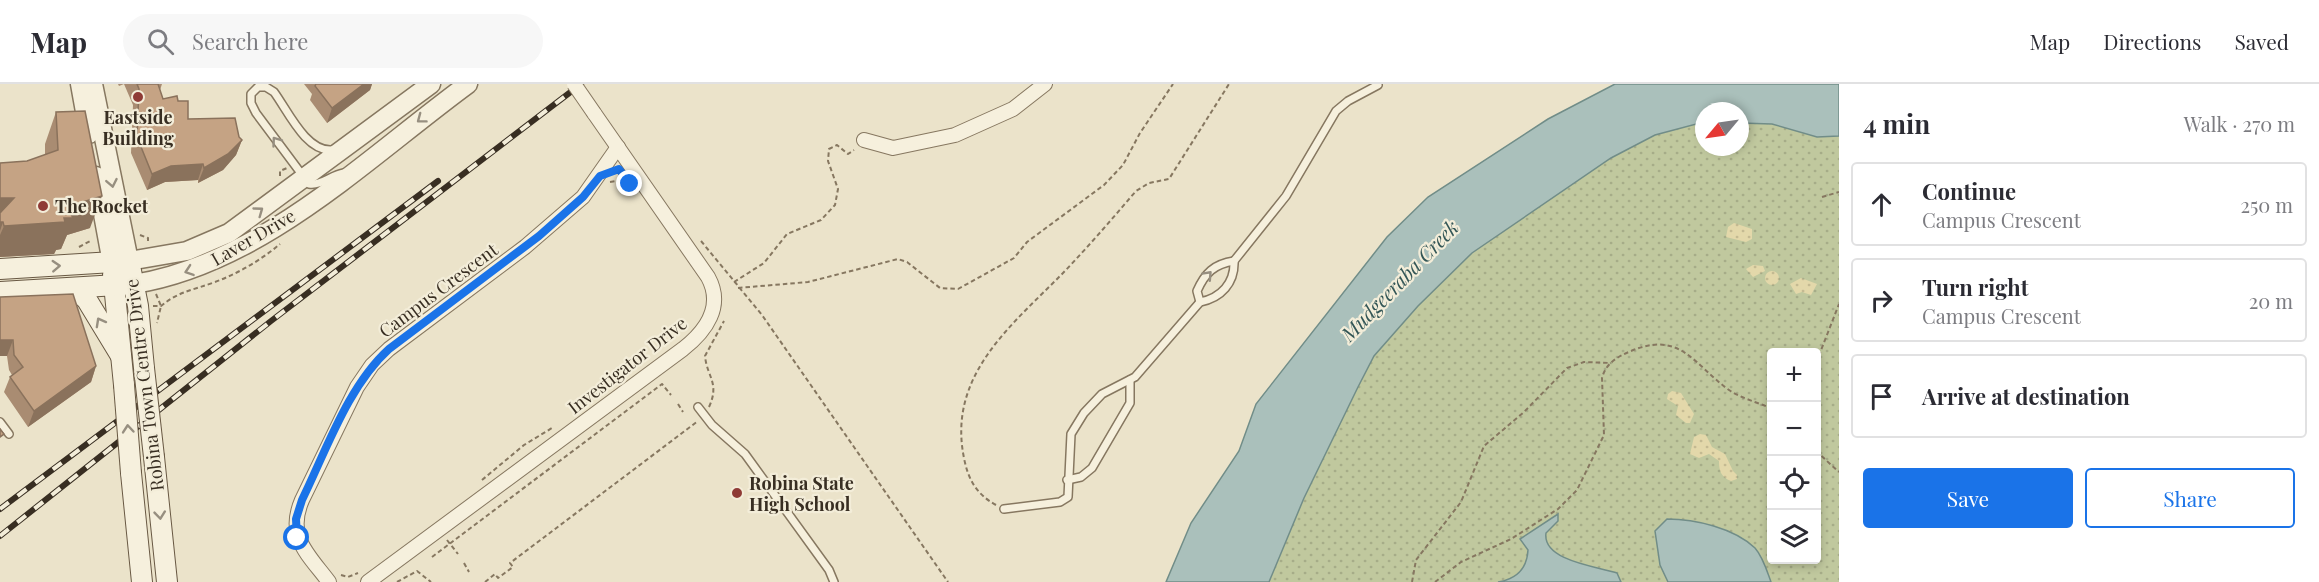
<!DOCTYPE html>
<meta charset="utf-8">
<style>
body{margin:0;font-family:"Playfair Display",serif;background:#f7f7f7;color:#2b2b33}
.controls{position:absolute;right:18px;bottom:18px;display:grid;overflow:hidden;border-radius:6px;box-shadow:0 3px 9px #0003}
.controls button{width:54px;height:54px;display:grid;place-items:center;padding:0;border:0;border-bottom:2px solid #e1e1e2;background:#fff;color:#2b2b33;font:30px sans-serif}
.compass{position:absolute;left:1695px;top:18px;width:54px;height:54px;border-radius:50%;background:#fff;box-shadow:0 3px 9px #0003;rotate:241deg}
.stop{position:absolute;width:18px;height:18px;margin:-14px;border:4px solid #1a73e8;border-radius:50%;background:#fff}
.stop.end{background:#1a73e8;border-color:#fff;box-shadow:0 2px 6px #0008}
.list{margin:0;padding:0;list-style:none}
h2{display:flex;justify-content:space-between;align-items:center;height:78px;margin:0;padding:0 24px;font-size:26px}
h2 small{font-size:20px;font-weight:400;color:#7c7c81}
.list li{display:grid;grid-template-columns:39px 1fr auto;gap:18px;align-items:center;box-sizing:border-box;height:84px;margin:0 12px 12px;padding:0 12px;border:2px solid #e1e1e2;border-radius:6px}
.list b{display:block;font-size:22px;white-space:nowrap}
.list p{margin:0;font-size:20px;white-space:nowrap;color:#7c7c81}
.list em{font-size:20px;font-style:normal;color:#7c7c81}
.actions{display:flex;gap:12px;padding:18px 24px}
.actions a{flex:1;padding:14px 0;border:2px solid #1a73e8;border-radius:6px;text-align:center;font-size:21px;color:#1a73e8}
.actions .main{background:#1a73e8;color:#fff}
.icon{flex:none;width:33px;height:33px;fill:none;stroke:currentColor;stroke-width:2;stroke-linecap:round;stroke-linejoin:round}
.map{position:relative;flex:none;width:1839px;height:498px;overflow:hidden}
header{display:flex;align-items:center;gap:36px;box-sizing:border-box;height:84px;padding:0 30px;background:#fff;border-bottom:2px solid #e1e1e2}
header strong{font-size:28px}
nav{display:flex;gap:33px;margin-inline-start:auto;font-size:21px}
.search{width:420px;height:54px;background:#f7f7f7;display:flex;align-items:center;gap:15px;box-sizing:border-box;padding:0 21px;border-radius:33px;color:#7c7c81;font-size:22px}
main{display:flex}
aside{flex:1;background:#fff}
.map>svg:first-child{display:block}
.grass{fill:url(#grass-dots);fill-rule:evenodd}
.sand{fill:url(#sand-dots)}
.water{fill:#aac0bb;stroke:#718d88;stroke-width:1.5}
.lines{fill:none;stroke-linecap:round;stroke-linejoin:round}
.service-casing{stroke:#867760;stroke-width:10}
.minor-casing{stroke:#867760;stroke-width:16}
.tertiary-casing{stroke:#867760;stroke-width:21}
.secondary-casing{stroke:#685843;stroke-width:22}
.path{stroke:#867760;stroke-width:2;stroke-dasharray:4.5 3;stroke-linecap:butt}
.service{stroke:#f6f0dd;stroke-width:7}
.minor{stroke:#f6f0dd;stroke-width:14}
.tertiary{stroke:#f6f0dd;stroke-width:18}
.secondary{stroke:#f6f0dd;stroke-width:20}
.rail-casing{stroke:#382e22;stroke-width:6}
.rail{stroke:#f3edd9;stroke-width:4;stroke-dasharray:11;stroke-linecap:butt}
.minor-bridge-casing{stroke:#867760;stroke-width:16;stroke-linecap:butt}
.secondary-bridge-casing{stroke:#685843;stroke-width:22;stroke-linecap:butt}
.minor-bridge{stroke:#f6f0dd;stroke-width:14}
.secondary-bridge{stroke:#f6f0dd;stroke-width:20}
.wall{fill:#a98c72}
.shaded-wall{fill:#8a725c}
.building{fill:#c5a384;stroke:#8a725c;stroke-width:1.5}
.oneway{stroke:#978f80}
.route{stroke:#1a73e8;stroke-width:8}
.poi-dot{fill:#8f3b36;stroke:#f3edd9;stroke-width:2}
.labels{text-anchor:middle;dominant-baseline:central;stroke-width:4.5;stroke-linejoin:round;paint-order:stroke}
.poi-label{font-size:18px;font-weight:bold;fill:#382e22;stroke:#f3edd9;text-anchor:start}
.street-label{font-size:18px;fill:#382e22;stroke:#f3edd9}
.water-label{font-size:20px;font-style:italic;fill:#335656;stroke:#f3edd9}
</style>
<header>
<strong>Map</strong>
<div class="search"><svg class="icon" aria-label="search" viewBox="0 0 24 24"><circle cx="10" cy="10" r="6"/><path d="M15 15l6 6"/></svg>Search here</div>
<nav><a>Map</a><a>Directions</a><a>Saved</a></nav>
</header>
<main>
<div class="map">
<svg width="1839" height="498" viewBox="0 0 1839 498">
<defs>
<pattern id="grass-dots" width="8" height="8" patternUnits="userSpaceOnUse" patternTransform="scale(1.5)"><rect width="8" height="8" fill="#c0c89e"/><path d="M2 2h.1M6 6h.1" fill="none" stroke="#a6ac88" stroke-width="1.8" stroke-linecap="round"/></pattern>
<pattern id="sand-dots" width="8" height="8" patternUnits="userSpaceOnUse" patternTransform="scale(1.5)"><rect width="8" height="8" fill="#e3d8aa"/><path d="M2 2h.1M6 6h.1" fill="none" stroke="#c4ba92" stroke-width="1.8" stroke-linecap="round"/></pattern>
</defs>
<rect width="100%" height="100%" fill="#ebe3ca"/>
<path class="grass" d="M1704 38V63H1740V39L1772 40 1817 53 1839 52V498H1269L1304 414 1358 303 1374 272 1418 222 1472 169 1611 74 1655 51ZM1772 268H1816V476H1772Z"/>
<g class="sand">
<path d="M1734 139 1752 145V155L1746 158 1726 153 1728 143Z"/>
<path d="M1753 181 1763 182 1765 187 1753 193 1746 185Z"/>
<circle cx="1772" cy="194" r="7"/>
<path d="M1801 194 1817 200 1811 211 1802 208 1796 210 1790 200Z"/>
<path d="M1672 307 1681 309 1694 330 1690 339H1686L1676 331 1678 322 1667 315 1668 310Z"/>
<path d="M1700 350 1706 351 1712 363 1725 370 1733 387 1737 391V395L1731 397C1721 393 1719 387 1719 377L1709 370 1699 374 1690 370 1694 353Z"/>
</g>
<g class="water">
<path d="M1615 0H1839V52L1817 53 1772 40 1740 39V27H1704V38L1655 51 1611 74 1472 169 1418 222 1374 272 1358 303 1304 414 1269 498H1166L1191 439 1239 367 1256 320 1387 153 1428 113 1548 35Z"/>
<path d="M1558 430V437L1546 449C1542 477 1599 483 1617 489L1621 498H1498C1516 495 1527 485 1528 466L1520 455Z"/>
<path d="M1667 435C1695 435 1734 444 1755 464 1763 473 1767 487 1771 498H1668L1660 481 1655 447Z"/>
</g>
<g class="lines">
<defs>
<g id="service">
<path d="M332 66C306 68 288 27 274 8L266 3H258L251 10V19L256 29 309 100C321 102 331 91 344 89"/>
<path d="M1200 218 1197 207C1205 189 1214 180 1234 177"/>
<path d="M698 323 712 341 745 370 829 486 834 498"/>
<path d="M0 338 9 350"/>
<path d="M1067 396 1081 393 1092 384 1130 319V296"/>
<path d="M1004 425 1060 418 1068 413 1071 350 1084 329 1102 310 1135 293 1200 218C1221 214 1235 199 1234 177L1286 112 1336 27 1348 17 1378 1"/>
</g>
<g id="minor">
<path d="M864 56 893 64 955 51 1013 25 1045 0"/>
<path d="M329 498C308 470 286 453 302 416L357 303 372 281 389 265 525 163 583 113 618 63"/>
<path d="M368 498 683 265C706 247 724 222 708 193L594 29"/>
</g>
<g id="tertiary">
<path d="M80 0 89 50"/>
<path d="M93 0 129 177 187 167 229 149 431 0"/>
<path d="M96 92 112 179"/>
<path d="M134 200C261 180 367 74 468 0"/>
</g>
<g id="secondary">
<path d="M0 185 129 177 138 222 144 284"/>
<path d="M113 190 124 301"/>
<path d="M74 204 87 216 121 272"/>
<path d="M0 208 134 200"/>
<path d="M154 373 167 498"/>
<path d="M131 389 142 498"/>
</g>
</defs>
<use href="#service" class="service-casing"/>
<use href="#minor" class="minor-casing"/>
<use href="#tertiary" class="tertiary-casing"/>
<use href="#secondary" class="secondary-casing"/>
<g class="path">
<path d="M280 92V87L287 84"/>
<path d="M610 98 624 96"/>
<path d="M1822 113 1839 108"/>
<path d="M140 151 148 154V157"/>
<path d="M701 157 762 231 948 498"/>
<path d="M79 163 92 156"/>
<path d="M734 198 764 179 787 150 821 136 835 121 838 105 828 77 829 65 837 61 848 70 854 66"/>
<path d="M738 204 808 198 898 175 907 178 940 204 958 205 1014 174 1027 158 1104 101 1123 81 1140 49 1173 0"/>
<path d="M156 210 161 222 157 239"/>
<path d="M153 222H161C179 207 194 206 215 198 239 189 261 176 280 160"/>
<path d="M1816 279 1839 220"/>
<path d="M678 320 683 328"/>
<path d="M583 321 622 292"/>
<path d="M709 323C720 299 707 293 705 272L724 237"/>
<path d="M1816 367 1839 388"/>
<path d="M482 396 524 361 552 344"/>
<path d="M996 421C976 410 968 395 964 374 947 291 1012 241 1063 189 1088 163 1112 135 1136 107L1149 99 1169 95 1229 0"/>
<path d="M447 456 458 470"/>
<path d="M432 473 662 300 671 311"/>
<path d="M464 479 469 488"/>
<path d="M341 491 348 493 358 489"/>
<path d="M397 498 417 487 431 498"/>
<path d="M485 498 495 490 498 494 513 483 510 479 698 337"/>
<path d="M1412 498 1416 476 1461 418 1484 362 1524 328 1567 284 1584 278 1611 279"/>
<path d="M1435 498 1461 478 1511 455 1558 425 1577 406 1604 351 1602 294C1606 279 1617 273 1631 267 1681 246 1694 281 1729 306 1742 315 1758 318 1772 325"/>
</g>
<use href="#service" class="service"/>
<use href="#minor" class="minor"/>
<use href="#tertiary" class="tertiary"/>
<use href="#secondary" class="secondary"/>
<defs>
<g id="rail">
<path d="M0 425 438 97"/>
<path d="M0 452 271 237 581 0"/>
</g>
</defs>
<use href="#rail" class="rail-casing"/>
<use href="#rail" class="rail"/>
<defs>
<path id="minor-bridge" d="M574 0 594 29"/>
<g id="secondary-bridge">
<path d="M144 284 154 373"/>
<path d="M124 301 131 389"/>
</g>
</defs>
<use href="#minor-bridge" class="minor-bridge-casing"/>
<use href="#secondary-bridge" class="secondary-bridge-casing"/>
<use href="#minor-bridge" class="minor-bridge"/>
<use href="#secondary-bridge" class="secondary-bridge"/>
</g>
<g class="wall">
<path d="M118 0H162L160 6 163 15 178 17 188 35 239 53 242 56 236 71 223 86 198 99V96L165 98 147 106 131 69 133 21 124 0 119 2Z"/>
<path d="M304 0H372L370 6 327 39 310 16 312 10Z"/>
<path d="M56 28 90 144 67 151 61 165 56 166 54 170 0 173V79L27 77 45 71V60Z"/>
<path d="M0 213 96 282 91 298 28 343 4 308 10 293 12 291 9 286 7 272H0Z"/>
</g>
<g class="shaded-wall">
<path d="M364 0H372L370 6 327 39 332 24Z"/>
<path d="M242 56 236 71 223 86 198 99 204 84Z"/>
<path d="M203 80 198 96 165 98 147 106 152 90 171 82Z"/>
<path d="M102 112 90 144 67 151 61 165 56 166 54 170 0 173V151L4 142 3 138 0 147V114H14L67 123Z"/>
<path d="M0 256H13L7 272H0Z"/>
<path d="M96 282 91 298 28 343 34 327Z"/>
</g>
<g class="building">
<path d="M137 0H158L163 15 177 12 178 17H188V35L235 34 239 53 242 56 228 70 204 84 203 80 171 82 152 90 137 53 139 5Z"/>
<path d="M316 0H364L332 24 315 2Z"/>
<path d="M85 27 102 112 67 123 73 134H64L65 138 4 142 3 138H0V129L14 114H0V79L27 77 58 66 56 28Z"/>
<path d="M73 210 96 282 34 327 10 293 23 283 14 271 13 256H0V213Z"/>
<path d="M0 345 4 350 0 353Z"/>
</g>
<defs><path id="oneway-chevron" d="M-2-3.5L2.5 0L-2 3.5" fill="none" stroke-width="1.6" stroke-linecap="round" stroke-linejoin="round" transform="scale(1.5)"/></defs>
<g class="oneway">
<use href="#oneway-chevron" transform="translate(421 35) rotate(143)"/>
<use href="#oneway-chevron" transform="translate(276 57) rotate(-126)"/>
<use href="#oneway-chevron" transform="translate(112 99) rotate(79)"/>
<use href="#oneway-chevron" transform="translate(259 127) rotate(-36)"/>
<use href="#oneway-chevron" transform="translate(56 182) rotate(-3)"/>
<use href="#oneway-chevron" transform="translate(189 187) rotate(161)"/>
<use href="#oneway-chevron" transform="translate(1208 191) rotate(-47)"/>
<use href="#oneway-chevron" transform="translate(100 238) rotate(-119)"/>
<use href="#oneway-chevron" transform="translate(128 345) rotate(-95)"/>
<use href="#oneway-chevron" transform="translate(160 431) rotate(84)"/>
</g>
<g class="lines">
<path class="route" d="M297 454 296 435 302 416C326 367 348 302 389 265L539 152 583 113 600 92 619 85 630 100"/>
</g>
<g class="poi-dot">
<circle cx="138" cy="13" r="6"/>
<circle cx="43" cy="122" r="6"/>
<circle cx="737" cy="409" r="6"/>
</g>
<g class="labels">
<g class="poi-label">
<text x="138" y="33" text-anchor="middle">Eastside<tspan x="138" dy="21">Building</tspan></text>
<text x="55" y="122">The Rocket</text>
<text x="749" y="399">Robina State<tspan x="749" dy="21">High School</tspan></text>
</g>
<g class="street-label">
<text transform="translate(253 153) rotate(-30)">Laver Drive</text>
<text transform="translate(438 206) rotate(-37)">Campus Crescent</text>
<text transform="translate(627 281) rotate(-38)">Investigator Drive</text>
<text transform="translate(144 301) rotate(-97)">Robina Town Centre Drive</text>
</g>
<g class="water-label">
<text transform="translate(1399 196) rotate(-46)">Mudgeeraba Creek</text>
</g>
</g>
</svg>
<div class="controls">
<button>+</button>
<button>−</button>
<button><svg class="icon" aria-label="locate" viewBox="0 0 24 24"><circle cx="12" cy="12" r="6"/><path d="M12 2v4M12 18v4M2 12h4M18 12h4"/></svg></button>
<button><svg class="icon" aria-label="layers" viewBox="0 0 24 24"><path d="M12 4l9 5-9 5-9-5zM3 14l9 5 9-5"/></svg></button>
</div>
<svg class="compass" viewBox="-18 -18 36 36"><path d="M0-13l5 13h-10z" fill="#e53935"/><path d="M0 13l5-13h-10z" fill="#7c7c81"/></svg>
<div class="stop" style="left:297px;top:454px"></div>
<div class="stop end" style="left:630px;top:100px"></div>
</div>
<aside>
<h2>4 min<small>Walk · 270 m</small></h2>
<ul class="list">
<li><svg class="icon" aria-label="ahead" viewBox="0 0 24 24"><path d="M12 20V5M6 11l6-6 6 6"/></svg><div><b>Continue</b><p>Campus Crescent</p></div><em>250 m</em></li>
<li><svg class="icon" aria-label="right" viewBox="0 0 24 24"><path d="M7 20v-9h11M14 6l5 5-5 5"/></svg><div><b>Turn right</b><p>Campus Crescent</p></div><em>20 m</em></li>
<li><svg class="icon" aria-label="arrive" viewBox="0 0 24 24"><path d="M6 21V4h12l-3 4 3 4H6"/></svg><div><b>Arrive at destination</b></div></li>
</ul>
<div class="actions"><a class="main">Save</a><a>Share</a></div>
</aside>
</main>
